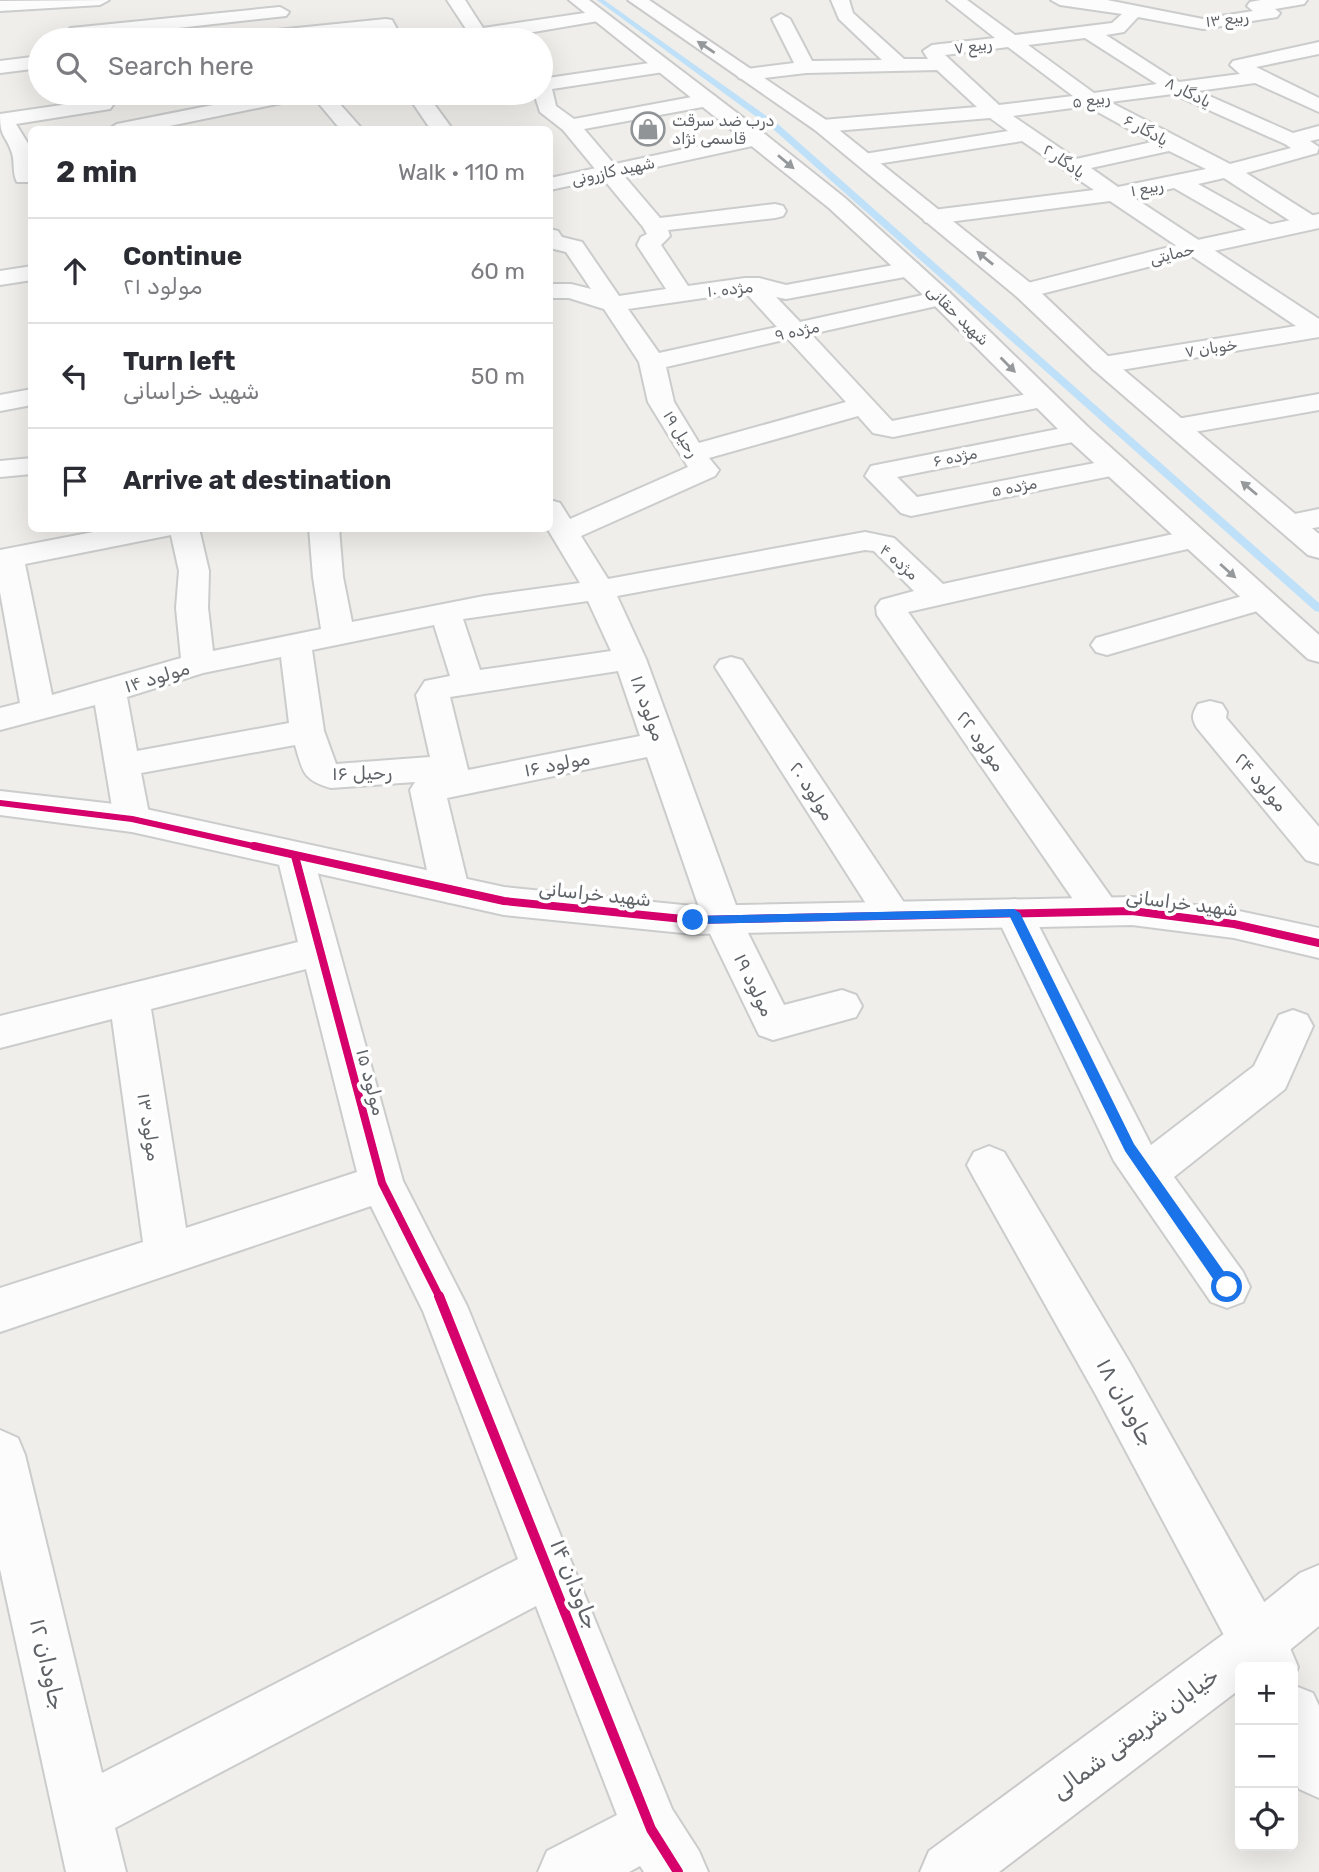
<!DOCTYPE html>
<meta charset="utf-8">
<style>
body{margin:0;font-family:Rubik,Vazirmatn,sans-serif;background:#f7f7f7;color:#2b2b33}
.controls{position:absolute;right:21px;bottom:21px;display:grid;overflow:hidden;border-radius:10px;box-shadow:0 7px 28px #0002}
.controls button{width:63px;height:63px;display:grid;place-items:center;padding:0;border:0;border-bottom:2px solid #e1e1e2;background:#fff;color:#2b2b33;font:35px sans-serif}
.stop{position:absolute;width:21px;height:21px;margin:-16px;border:5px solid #1a73e8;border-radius:50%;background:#fff}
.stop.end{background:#1a73e8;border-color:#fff;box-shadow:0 2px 7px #0008}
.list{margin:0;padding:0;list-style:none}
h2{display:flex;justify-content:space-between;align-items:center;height:91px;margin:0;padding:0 28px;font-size:30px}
h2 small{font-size:23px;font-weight:400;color:#7c7c81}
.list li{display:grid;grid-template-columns:46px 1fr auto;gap:21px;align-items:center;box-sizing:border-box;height:105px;padding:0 28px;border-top:2px solid #e1e1e2}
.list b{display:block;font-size:26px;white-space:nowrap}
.list p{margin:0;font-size:23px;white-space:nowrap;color:#7c7c81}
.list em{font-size:23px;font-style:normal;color:#7c7c81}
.icon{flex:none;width:38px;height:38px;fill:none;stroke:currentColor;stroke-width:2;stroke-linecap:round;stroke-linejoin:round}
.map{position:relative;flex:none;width:1319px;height:1872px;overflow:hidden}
.search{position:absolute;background:#fff;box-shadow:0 7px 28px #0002;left:28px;top:28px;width:525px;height:77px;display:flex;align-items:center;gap:18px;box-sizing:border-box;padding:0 24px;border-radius:38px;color:#7c7c81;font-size:26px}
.panel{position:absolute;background:#fff;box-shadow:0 7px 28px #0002;left:28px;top:126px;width:525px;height:406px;border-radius:10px}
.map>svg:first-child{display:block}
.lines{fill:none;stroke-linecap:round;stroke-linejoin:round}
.stream{fill:#bfe0f9;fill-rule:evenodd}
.minor-casing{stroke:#cbcccc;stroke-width:4}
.tertiary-casing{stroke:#cbcccc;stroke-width:4}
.secondary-casing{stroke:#cacacb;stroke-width:4}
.minor{fill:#fdfcfc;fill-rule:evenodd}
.tertiary{fill:#fdfcfc;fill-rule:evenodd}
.secondary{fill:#fdfcfc;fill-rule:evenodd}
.cycleway-far2-casing{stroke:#fff;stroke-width:10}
.cycleway-far1-casing{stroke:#fff;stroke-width:12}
.cycleway-casing{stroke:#fff;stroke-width:14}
.cycleway-far2{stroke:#d6006c;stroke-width:6}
.cycleway-far1{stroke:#d6006c;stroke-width:8}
.cycleway{stroke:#d6006c;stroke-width:10}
.oneway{fill:#96999c}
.route{fill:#1a73e8}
.labels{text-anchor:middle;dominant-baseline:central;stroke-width:7;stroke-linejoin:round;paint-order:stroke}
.far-street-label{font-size:16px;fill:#5f6368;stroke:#fff}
.far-poi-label{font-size:16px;fill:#5f6368;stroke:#fff;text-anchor:start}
.street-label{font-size:19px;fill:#5f6368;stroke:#fff}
.near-street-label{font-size:23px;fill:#5f6368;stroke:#fff}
</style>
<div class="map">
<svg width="1319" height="1872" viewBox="0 0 1319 1872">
<rect width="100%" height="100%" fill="#efeeea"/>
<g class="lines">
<path class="stream" d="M597 0H604L779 125 1319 603V612L1315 611 773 129Z"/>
<defs>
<g id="minor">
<path d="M109 0 100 5 0 11V1Z"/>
<path d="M447 0H465L483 28 598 11 607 16 598 21 522 34 526 40H508L506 37 472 38Z"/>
<path d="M831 0H849L853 13 904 59H928L923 51 932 45 995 38 947 0H967L1015 35 1112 23 1122 14 1060 5 1051 0H1107L1203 19 1253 11 1247 6 1250 2 1261 0H1307L1304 4 1275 9 1280 13 1277 17 1203 29 1138 17 1124 32 1106 35 1179 82 1240 74 1230 65 1233 61 1319 42V54L1256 67 1319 98V112L1255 83 1198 91 1293 133 1319 126V139L1310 141 1319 147 1317 153 1246 173 1317 218V228H1301L1224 178 1198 184 1275 227 1278 232 1275 237H1259L1174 188 1133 197 1319 319V337L1103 373 1094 370 1090 365 1094 360 1103 357 1296 326 1110 201 933 224 925 222 922 217 925 212 933 210 1094 190 1022 141 864 166 857 164 853 160 857 156 864 154 1008 131 990 118 822 132 815 130 812 126 815 122 822 120 977 107 937 70 806 73 746 80 739 78 736 74 739 70 794 63 772 19 781 14 790 19 812 61 882 60 839 19ZM1085 38 1157 84 1094 93 1028 45ZM1008 47 1073 96 999 105 945 55ZM1173 94 1285 144 1291 148 1230 164 1110 102ZM1087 106 1152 142 1076 159 1013 116ZM1169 151 1206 169 1118 187 1091 168Z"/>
<path d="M280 7 289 12 286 16 71 40 62 34 71 28Z"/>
<path d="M386 19 392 20 403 40H385L380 30 286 40 238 39 247 33Z"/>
<path d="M40 56V68L0 73V61Z"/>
<path d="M663 61 670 63 673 67 670 71 552 89 556 106 574 119 708 94 715 96 718 100 715 104 708 106 584 129 660 218 775 204 783 206 786 211 783 216 775 218 668 230 670 236 661 245 688 286 745 278H759L786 285 910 262 918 264 922 269 918 274 910 276 786 299 776 297 800 322 941 291 950 293 953 298 950 303 811 334 892 421 1042 391 1051 393 1055 399 1051 405 1042 407 893 437 873 433 858 416 709 458 719 470 715 476 581 536 608 579 865 532 894 538 943 584 1192 530 1202 533 1207 539 1202 545 1192 548 908 612 1114 901 1120 911 1114 921 1101 925 1088 921 877 615 876 607 881 600 914 591 874 551 865 550 617 596 646 659 741 919 784 1005 842 990 856 995 862 1006 856 1017 773 1040 759 1035 703 919 647 757 447 798 469 889 463 899 450 903 437 899 431 889 410 790 415 782 331 788C302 780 303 771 295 745L141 773 150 819 145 828 132 832 119 828 114 819 95 705 0 730V708L20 703 0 592V550L114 528H199L209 571 208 608 213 651 321 629 313 577 309 528H339L343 577 352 622 484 596 580 583 547 528H550V500L560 503 570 519 688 467 648 402 639 362 604 309 569 298H550V284H571L591 289 566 252 550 248V229L558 231 562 237 582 242 619 296 666 289 637 245 641 237 647 234 643 227 563 130 540 112 534 93H541V76L548 78ZM745 292 777 327 659 353 628 309ZM788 339 846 402 699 443 674 402 666 367ZM171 535 179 571 176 608 181 658 52 695 25 564ZM588 601 611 651 480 670 463 619ZM434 625 450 676 425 681 416 695 430 757 336 764 324 731 312 650ZM281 657 289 723 137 751 127 697 203 673ZM618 671 640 736 468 770 450 697Z"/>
<path d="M273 93H330L363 130H341L310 93 301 99 150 130H107L117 124Z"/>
<path d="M406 93H426L453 130H431Z"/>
<path d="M103 99 110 101 113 105 110 109 16 124 32 150V182H17C12 173 15 163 12 153 6 134 0 139 0 114Z"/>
<path d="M32 389V405L0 411V395Z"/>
<path d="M1319 394V410L1177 435 1167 433 1163 427 1167 421 1177 419Z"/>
<path d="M1078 425 1088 427 1092 433 1088 439 897 477 917 497 1116 459 1126 461 1130 467 1126 473 911 516 901 513 865 476 871 466 881 464Z"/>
<path d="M32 458V474L0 477V461Z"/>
<path d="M1319 509V527L1290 532 1280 529 1275 523 1280 517Z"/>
<path d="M1260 591 1271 593 1275 600 1271 607 1107 655 1096 652 1091 645 1096 638Z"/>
<path d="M731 657 742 660 905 904 911 914 905 924 892 928 879 924 715 667 720 660Z"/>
<path d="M1210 701 1222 704 1227 712 1226 718 1319 827V864L1306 860 1197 728C1191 718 1192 714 1198 704Z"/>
<path d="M295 843 308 847 313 856 403 1181 467 1306 672 1809 699 1851 708 1872H644L640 1866 629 1872H538L547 1851 617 1815 536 1606 115 1828 126 1872H66L0 1569V1430L18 1438 25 1455 102 1773 518 1559 423 1311 371 1206 0 1332V1288L143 1242 112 1019 0 1048V1016L298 942 277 856 282 847ZM306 969 357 1172 186 1228 151 1009Z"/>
<path d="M1014 899 1027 903 1151 1145 1254 1066 1279 1015 1293 1010 1307 1015 1313 1026 1285 1089 1174 1177 1243 1272 1250 1287 1243 1302 1227 1308 1211 1302 1114 1161 995 913 1001 903Z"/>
<path d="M989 1146 1004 1152 1130 1363 1290 1648 1298 1667 1293 1681V1667H1241L1096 1395 974 1178 967 1165 974 1152Z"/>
<path d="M1293 1685 1313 1693 1319 1706V1798L1299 1789 1293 1776Z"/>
</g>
<g id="tertiary">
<path d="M759 133 766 135 769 139 766 143 550 190V178Z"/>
<path d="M1319 214V228L1195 255 1025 298 1016 296 1013 291 1016 286 1193 241Z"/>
<path d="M32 266V280L0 285V271Z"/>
<path d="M0 791 132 806 504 887 693 906 1132 897 1234 910 1319 928V958L1234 938 1132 925 693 934 504 915 132 832 0 815Z"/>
</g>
<g id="secondary">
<path d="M569 0H589L766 135 845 198 950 293 1088 427 1319 635V662L1308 659 1068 439 932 303 829 208Z"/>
<path d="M628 0H649L829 122 1034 286 1112 360 1319 534V558L1308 555 1094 370 1016 296 815 130Z"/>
<path d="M1319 1565V1626L1269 1667H1240V1689L999 1872H920L929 1851 1240 1622 1300 1573Z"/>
</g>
</defs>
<use href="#minor" class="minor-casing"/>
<use href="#tertiary" class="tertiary-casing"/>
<use href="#secondary" class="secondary-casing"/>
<use href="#minor" class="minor"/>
<use href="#tertiary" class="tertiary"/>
<use href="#secondary" class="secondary"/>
<defs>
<path id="cycleway-far2" d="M0 803 132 819 262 848"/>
<g id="cycleway-far1">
<path d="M254 846 504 901 693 920 1132 911 1234 924 1319 943"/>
<path d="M295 856 382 1183 440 1298"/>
</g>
<path id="cycleway" d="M439 1296 651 1829 678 1872"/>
</defs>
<use href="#cycleway-far2" class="cycleway-far2-casing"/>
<use href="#cycleway-far1" class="cycleway-far1-casing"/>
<use href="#cycleway" class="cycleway-casing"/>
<use href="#cycleway-far2" class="cycleway-far2"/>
<use href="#cycleway-far1" class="cycleway-far1"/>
<use href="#cycleway" class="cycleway"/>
</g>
<defs><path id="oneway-solid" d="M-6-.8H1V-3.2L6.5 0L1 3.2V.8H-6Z" transform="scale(1.75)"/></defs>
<g class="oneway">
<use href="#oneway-solid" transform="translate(706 47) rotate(-146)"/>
<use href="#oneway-solid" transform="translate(786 162) rotate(40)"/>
<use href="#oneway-solid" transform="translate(985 258) rotate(-141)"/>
<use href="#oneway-solid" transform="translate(1008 365) rotate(45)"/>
<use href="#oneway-solid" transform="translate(1249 488) rotate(-140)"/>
<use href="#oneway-solid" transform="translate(1228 571) rotate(42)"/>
</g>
<path class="route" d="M1014 909 1020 913 1134 1144 1232 1283V1292H1222L1125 1151 1010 917 693 924 688 920 693 916Z"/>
<defs>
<symbol id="shop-ring" viewBox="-11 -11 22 22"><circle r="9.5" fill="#fff" stroke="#919496" stroke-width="1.5"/><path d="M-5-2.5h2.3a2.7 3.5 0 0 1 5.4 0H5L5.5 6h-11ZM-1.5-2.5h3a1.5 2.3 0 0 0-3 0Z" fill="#919496"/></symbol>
</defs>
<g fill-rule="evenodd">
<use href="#shop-ring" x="629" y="110" width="38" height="38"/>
</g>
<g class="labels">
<g class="far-street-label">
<text transform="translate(1227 19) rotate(-7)">ربیع ۱۳</text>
<text transform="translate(973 46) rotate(-8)">ربیع ۷</text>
<text transform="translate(1188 92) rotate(27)">یادگار ۸</text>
<text transform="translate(1091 100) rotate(-8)">ربیع ۵</text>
<text transform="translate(1146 130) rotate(29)">یادگار ۶</text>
<text transform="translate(1064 161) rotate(35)">یادگار ۲</text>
<text transform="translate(613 171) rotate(-12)">شهید کازرونی</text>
<text transform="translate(1147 188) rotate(-11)">ربیع ۱</text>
<text transform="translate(1172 254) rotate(-14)">حمایتی</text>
<text transform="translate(730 289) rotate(-6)">مژده ۱۰</text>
<text transform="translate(958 315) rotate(44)">شهید حقانی</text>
<text transform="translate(797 331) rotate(-12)">مژده ۹</text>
<text transform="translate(1211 348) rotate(-9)">خوبان ۷</text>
<text transform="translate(681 434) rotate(58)">رحیل ۱۹</text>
<text transform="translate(955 457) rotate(-11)">مژده ۶</text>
<text transform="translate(1014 487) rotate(-11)">مژده ۵</text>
<text transform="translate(899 562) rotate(41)">مژده ۴</text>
</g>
<g class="far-poi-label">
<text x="672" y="120">درب ضد سرقت<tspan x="672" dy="18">قاسمی نژاد</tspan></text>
</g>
<g class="street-label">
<text transform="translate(157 677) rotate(-17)">مولود ۱۴</text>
<text transform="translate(648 708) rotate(70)">مولود ۱۸</text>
<text transform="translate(981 741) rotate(55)">مولود ۲۲</text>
<text transform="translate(557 764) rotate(-11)">مولود ۱۶</text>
<text transform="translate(362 773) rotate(-1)">رحیل ۱۶</text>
<text transform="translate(1261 782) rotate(50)">مولود ۲۴</text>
<text transform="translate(812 791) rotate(57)">مولود ۲۰</text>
<text transform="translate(595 894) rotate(6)">شهید خراسانی</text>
<text transform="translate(1182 903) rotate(7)">شهید خراسانی</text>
<text transform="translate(754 985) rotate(64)">مولود ۱۹</text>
<text transform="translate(371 1082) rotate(75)">مولود ۱۵</text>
<text transform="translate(149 1127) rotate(81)">مولود ۱۳</text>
</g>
<g class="near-street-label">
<text transform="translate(1126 1402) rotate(61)">جاودان ۱۸</text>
<text transform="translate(575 1584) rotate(68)">جاودان ۱۴</text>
<text transform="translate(48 1664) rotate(77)">جاودان ۱۲</text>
<text transform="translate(1135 1733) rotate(-37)">خیابان شریعتی شمالی</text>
</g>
</g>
</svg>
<div class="controls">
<button>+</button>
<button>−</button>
<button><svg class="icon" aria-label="locate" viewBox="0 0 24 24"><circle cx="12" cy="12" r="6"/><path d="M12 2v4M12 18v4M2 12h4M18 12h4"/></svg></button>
</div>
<div class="stop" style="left:1227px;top:1287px"></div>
<div class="stop end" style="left:693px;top:920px"></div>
<div class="search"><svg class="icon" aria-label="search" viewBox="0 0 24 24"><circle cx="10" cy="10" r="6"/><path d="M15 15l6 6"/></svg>Search here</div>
<section class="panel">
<h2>2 min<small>Walk · 110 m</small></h2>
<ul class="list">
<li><svg class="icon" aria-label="ahead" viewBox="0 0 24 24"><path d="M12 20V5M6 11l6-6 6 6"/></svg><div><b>Continue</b><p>مولود ۲۱</p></div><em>60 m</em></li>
<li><svg class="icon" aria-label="left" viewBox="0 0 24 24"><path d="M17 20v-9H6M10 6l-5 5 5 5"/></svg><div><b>Turn left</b><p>شهید خراسانی</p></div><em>50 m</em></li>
<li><svg class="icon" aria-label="arrive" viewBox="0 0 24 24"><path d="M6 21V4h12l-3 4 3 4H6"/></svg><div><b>Arrive at destination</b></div></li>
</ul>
</section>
</div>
